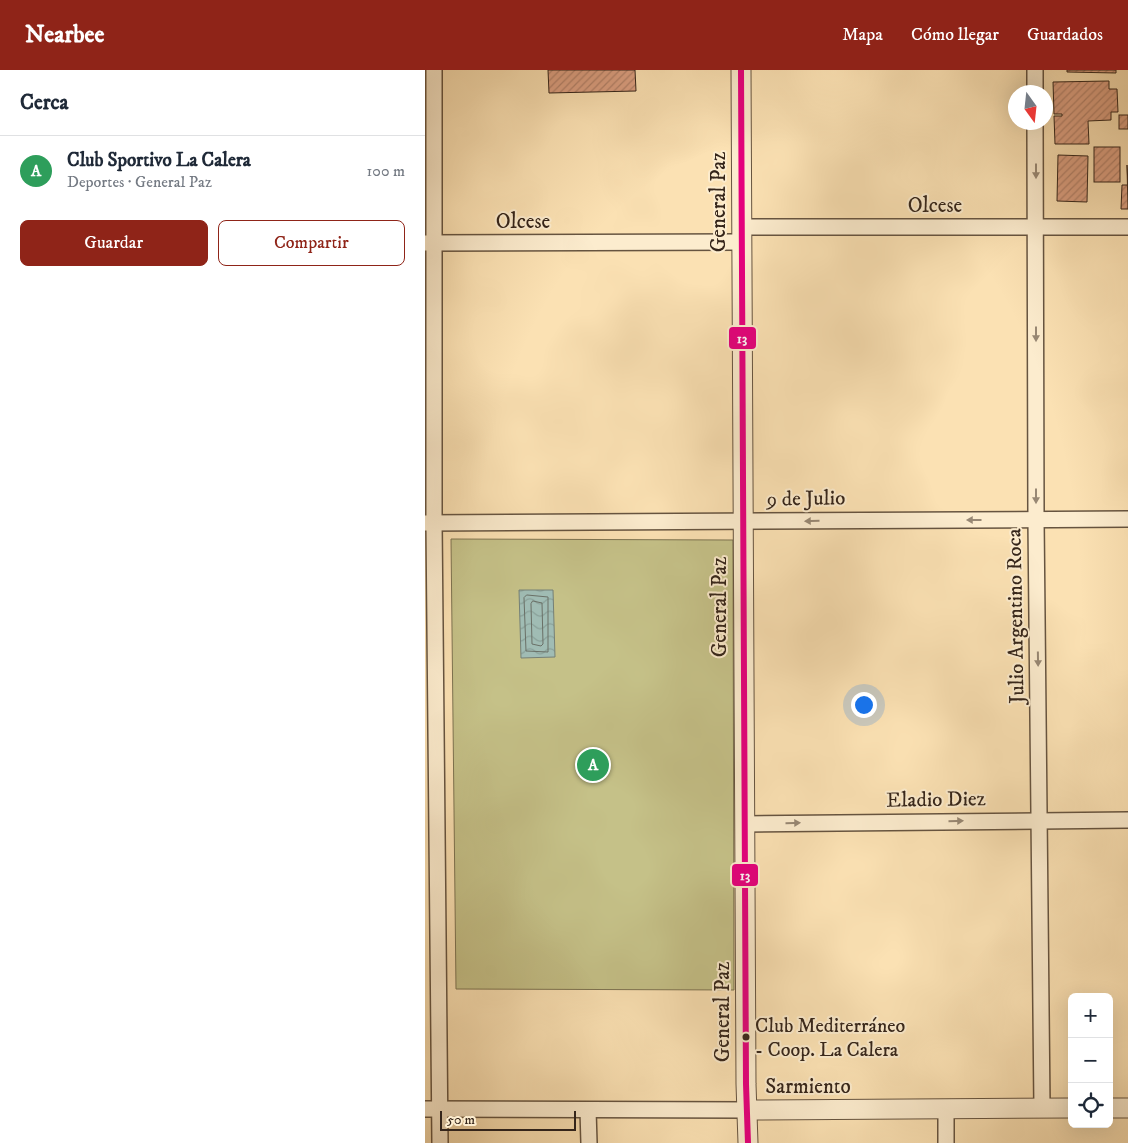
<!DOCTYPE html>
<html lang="es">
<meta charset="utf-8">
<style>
body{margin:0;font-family:"IM FELL DW Pica",serif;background:#f2f2f3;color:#1f2937}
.controls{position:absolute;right:15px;bottom:15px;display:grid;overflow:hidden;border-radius:8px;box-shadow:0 5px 20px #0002}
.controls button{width:45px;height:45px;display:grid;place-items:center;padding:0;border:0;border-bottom:1px solid #e0e1e3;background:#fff;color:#1f2937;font:25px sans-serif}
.compass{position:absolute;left:583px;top:15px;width:45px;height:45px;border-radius:50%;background:#fff;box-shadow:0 5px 20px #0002;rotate:165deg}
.scale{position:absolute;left:15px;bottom:12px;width:136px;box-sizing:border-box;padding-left:5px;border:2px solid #35251a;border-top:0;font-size:14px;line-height:18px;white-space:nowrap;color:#35251a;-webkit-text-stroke:4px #fcecce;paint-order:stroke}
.you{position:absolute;left:438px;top:634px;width:18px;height:18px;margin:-12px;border:4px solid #fff;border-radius:50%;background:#1a73e8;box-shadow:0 0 0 8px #1a73e833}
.badge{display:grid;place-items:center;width:32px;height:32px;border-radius:50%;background:#8f2418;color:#fff;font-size:16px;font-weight:700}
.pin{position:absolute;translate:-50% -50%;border:2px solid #fff;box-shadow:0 1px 5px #0006}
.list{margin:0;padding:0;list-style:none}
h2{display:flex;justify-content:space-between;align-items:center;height:65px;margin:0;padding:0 20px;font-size:21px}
h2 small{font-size:16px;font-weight:400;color:#747a83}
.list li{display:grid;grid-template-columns:32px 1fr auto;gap:15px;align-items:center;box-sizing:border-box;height:70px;padding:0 20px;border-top:1px solid #e0e1e3}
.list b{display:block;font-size:19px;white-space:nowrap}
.list p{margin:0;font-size:16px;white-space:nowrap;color:#747a83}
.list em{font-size:16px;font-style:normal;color:#747a83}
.actions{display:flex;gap:10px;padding:15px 20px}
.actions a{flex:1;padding:11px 0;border:1px solid #8f2418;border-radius:8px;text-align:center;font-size:18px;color:#8f2418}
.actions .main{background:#8f2418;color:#fff}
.icon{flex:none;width:28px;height:28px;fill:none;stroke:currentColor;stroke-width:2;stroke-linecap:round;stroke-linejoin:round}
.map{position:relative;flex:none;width:703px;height:1073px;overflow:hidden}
header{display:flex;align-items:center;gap:30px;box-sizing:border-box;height:70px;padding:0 25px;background:#8f2418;color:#fff}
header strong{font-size:24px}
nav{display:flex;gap:28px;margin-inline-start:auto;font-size:18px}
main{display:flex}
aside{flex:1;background:#fff}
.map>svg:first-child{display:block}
.green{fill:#c5c188;stroke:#7d7351}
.water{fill:url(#water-waves);stroke:#758076}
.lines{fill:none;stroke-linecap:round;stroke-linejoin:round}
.shore{stroke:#6a7067;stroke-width:1}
.building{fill:url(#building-hatch);stroke:#35251a}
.minor-casing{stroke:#665440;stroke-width:18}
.tertiary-casing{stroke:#665440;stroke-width:21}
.minor{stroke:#fcecce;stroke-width:15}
.tertiary{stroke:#fcecce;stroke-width:19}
.bus-1-casing{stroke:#fcecce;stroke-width:10}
.bus-1{stroke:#e5007d;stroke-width:6}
.oneway{fill:#988874}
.bus-dot{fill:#35251a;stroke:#fcecce;stroke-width:2}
.labels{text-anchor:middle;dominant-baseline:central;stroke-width:4;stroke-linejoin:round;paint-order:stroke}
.bus-label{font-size:20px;fill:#35251a;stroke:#fcecce;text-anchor:start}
.street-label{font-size:21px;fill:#35251a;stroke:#fcecce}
.line-badge{stroke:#fcecce;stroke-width:2}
.badge-label{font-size:14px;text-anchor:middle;font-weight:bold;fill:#fff}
</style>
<header>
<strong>Nearbee</strong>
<nav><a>Mapa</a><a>Cómo llegar</a><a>Guardados</a></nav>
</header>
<main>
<aside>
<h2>Cerca<small></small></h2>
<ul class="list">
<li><span class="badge" style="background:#2e9e5b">A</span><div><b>Club Sportivo La Calera</b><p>Deportes · General Paz</p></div><em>100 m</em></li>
</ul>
<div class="actions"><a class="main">Guardar</a><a>Compartir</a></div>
</aside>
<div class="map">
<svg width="703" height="1073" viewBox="0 0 703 1073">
<defs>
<pattern id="water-waves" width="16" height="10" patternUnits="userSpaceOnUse" patternTransform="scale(1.25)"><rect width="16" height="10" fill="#a0bcb4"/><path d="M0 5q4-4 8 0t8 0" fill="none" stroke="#8aa19a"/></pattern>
<pattern id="building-hatch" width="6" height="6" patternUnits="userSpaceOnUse" patternTransform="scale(1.25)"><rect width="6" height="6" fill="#db9f81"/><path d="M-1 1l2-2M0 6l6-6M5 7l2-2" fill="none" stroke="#b28169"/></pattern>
</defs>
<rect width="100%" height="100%" fill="#fbe1b3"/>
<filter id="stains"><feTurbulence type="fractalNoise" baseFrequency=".004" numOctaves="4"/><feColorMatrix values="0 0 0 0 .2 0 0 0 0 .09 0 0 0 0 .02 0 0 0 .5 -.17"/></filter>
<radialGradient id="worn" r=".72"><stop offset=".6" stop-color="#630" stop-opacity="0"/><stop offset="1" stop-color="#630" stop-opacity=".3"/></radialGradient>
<path class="green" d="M26 469 308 470 309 920 31 919Z"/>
<path class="water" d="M94 520H128L130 587 96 588Z"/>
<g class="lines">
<g class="shore">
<path d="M102 525 123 527V582L101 581 99 528Z"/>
<path d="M108 531 117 533 118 574 116 576 107 574 106 534Z"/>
</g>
</g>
<g class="building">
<path d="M123 0H210L211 21 124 23Z"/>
<path d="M642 0H691V3L642 2Z"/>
<path d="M684 11V19H692L693 42H686V50L663 51 664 74H630L629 46H637V44H629L628 12Z"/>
<rect x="694" y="45" width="9" height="14"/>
<rect x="669" y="77" width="26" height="35"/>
<path d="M633 85 663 86 662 132 632 131Z"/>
<path d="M702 95 703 139H696L697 115H703Z"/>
</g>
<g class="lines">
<defs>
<g id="minor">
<path d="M9 0V453L15 1073"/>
<path d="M610 0V22"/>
<path d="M610 52 611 450 617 1038"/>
<path d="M316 157H703"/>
<path d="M1 173 316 172"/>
<path d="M0 453 703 449"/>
<path d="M320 754 703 750"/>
<path d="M0 1039 323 1040"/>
<path d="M521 1039V1073"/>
<path d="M163 1040 164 1073"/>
</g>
<g id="tertiary">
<path d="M316 0 321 1014 323 1073"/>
<path d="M684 1038H703"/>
<path d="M323 1040 647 1038"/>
</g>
</defs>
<use href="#minor" class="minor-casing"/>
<use href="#tertiary" class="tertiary-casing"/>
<use href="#minor" class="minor"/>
<use href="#tertiary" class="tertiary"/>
<defs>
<path id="bus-1" d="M316 0 321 1014 323 1073"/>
</defs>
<use href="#bus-1" class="bus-1-casing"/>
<use href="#bus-1" class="bus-1"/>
</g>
<defs><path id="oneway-solid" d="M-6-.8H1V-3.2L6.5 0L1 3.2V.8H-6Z" transform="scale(1.25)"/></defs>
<g class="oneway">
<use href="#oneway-solid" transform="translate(611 101) rotate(90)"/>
<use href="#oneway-solid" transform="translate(611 264) rotate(90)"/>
<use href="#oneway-solid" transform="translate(611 426) rotate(90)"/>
<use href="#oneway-solid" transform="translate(549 450) rotate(-180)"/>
<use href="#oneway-solid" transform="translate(387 451) rotate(179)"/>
<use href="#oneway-solid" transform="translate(613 589) rotate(89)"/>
<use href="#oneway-solid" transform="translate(531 751) rotate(-1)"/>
<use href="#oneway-solid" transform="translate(368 753) rotate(-1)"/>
</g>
<circle class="bus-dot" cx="321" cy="967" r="4.5"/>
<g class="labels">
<g class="bus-label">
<text x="330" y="956">Club Mediterráneo<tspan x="330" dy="24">- Coop. La Calera</tspan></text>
</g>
<g class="street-label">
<text transform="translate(294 132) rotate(-90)">General Paz</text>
<text x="510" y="136">Olcese</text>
<text x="98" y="152">Olcese</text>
<text transform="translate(381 429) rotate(-1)">9 de Julio</text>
<text transform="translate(295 537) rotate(-90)">General Paz</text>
<text transform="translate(591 546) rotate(-91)">Julio Argentino Roca</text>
<text transform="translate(511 730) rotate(-1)">Eladio Diez</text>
<text transform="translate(298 942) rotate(-90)">General Paz</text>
<text x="383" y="1017">Sarmiento</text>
</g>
</g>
<g class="line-badge">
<rect x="303" y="256" width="29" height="24" rx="5" fill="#e5007d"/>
<rect x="306" y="793" width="28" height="24" rx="5" fill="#e5007d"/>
</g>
<g class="badge-label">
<text x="317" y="273">13</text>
<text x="320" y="810">13</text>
</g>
<rect width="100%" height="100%" filter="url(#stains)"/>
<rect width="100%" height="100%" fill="url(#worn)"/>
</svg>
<div class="controls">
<button>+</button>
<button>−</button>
<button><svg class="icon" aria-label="locate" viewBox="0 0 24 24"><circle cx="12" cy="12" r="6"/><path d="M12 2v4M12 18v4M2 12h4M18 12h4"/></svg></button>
</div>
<svg class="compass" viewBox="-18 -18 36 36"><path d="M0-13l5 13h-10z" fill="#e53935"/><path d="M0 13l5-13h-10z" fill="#747a83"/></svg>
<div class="scale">50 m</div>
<div class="you"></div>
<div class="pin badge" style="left:168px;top:695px;background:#2e9e5b">A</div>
</div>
</main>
